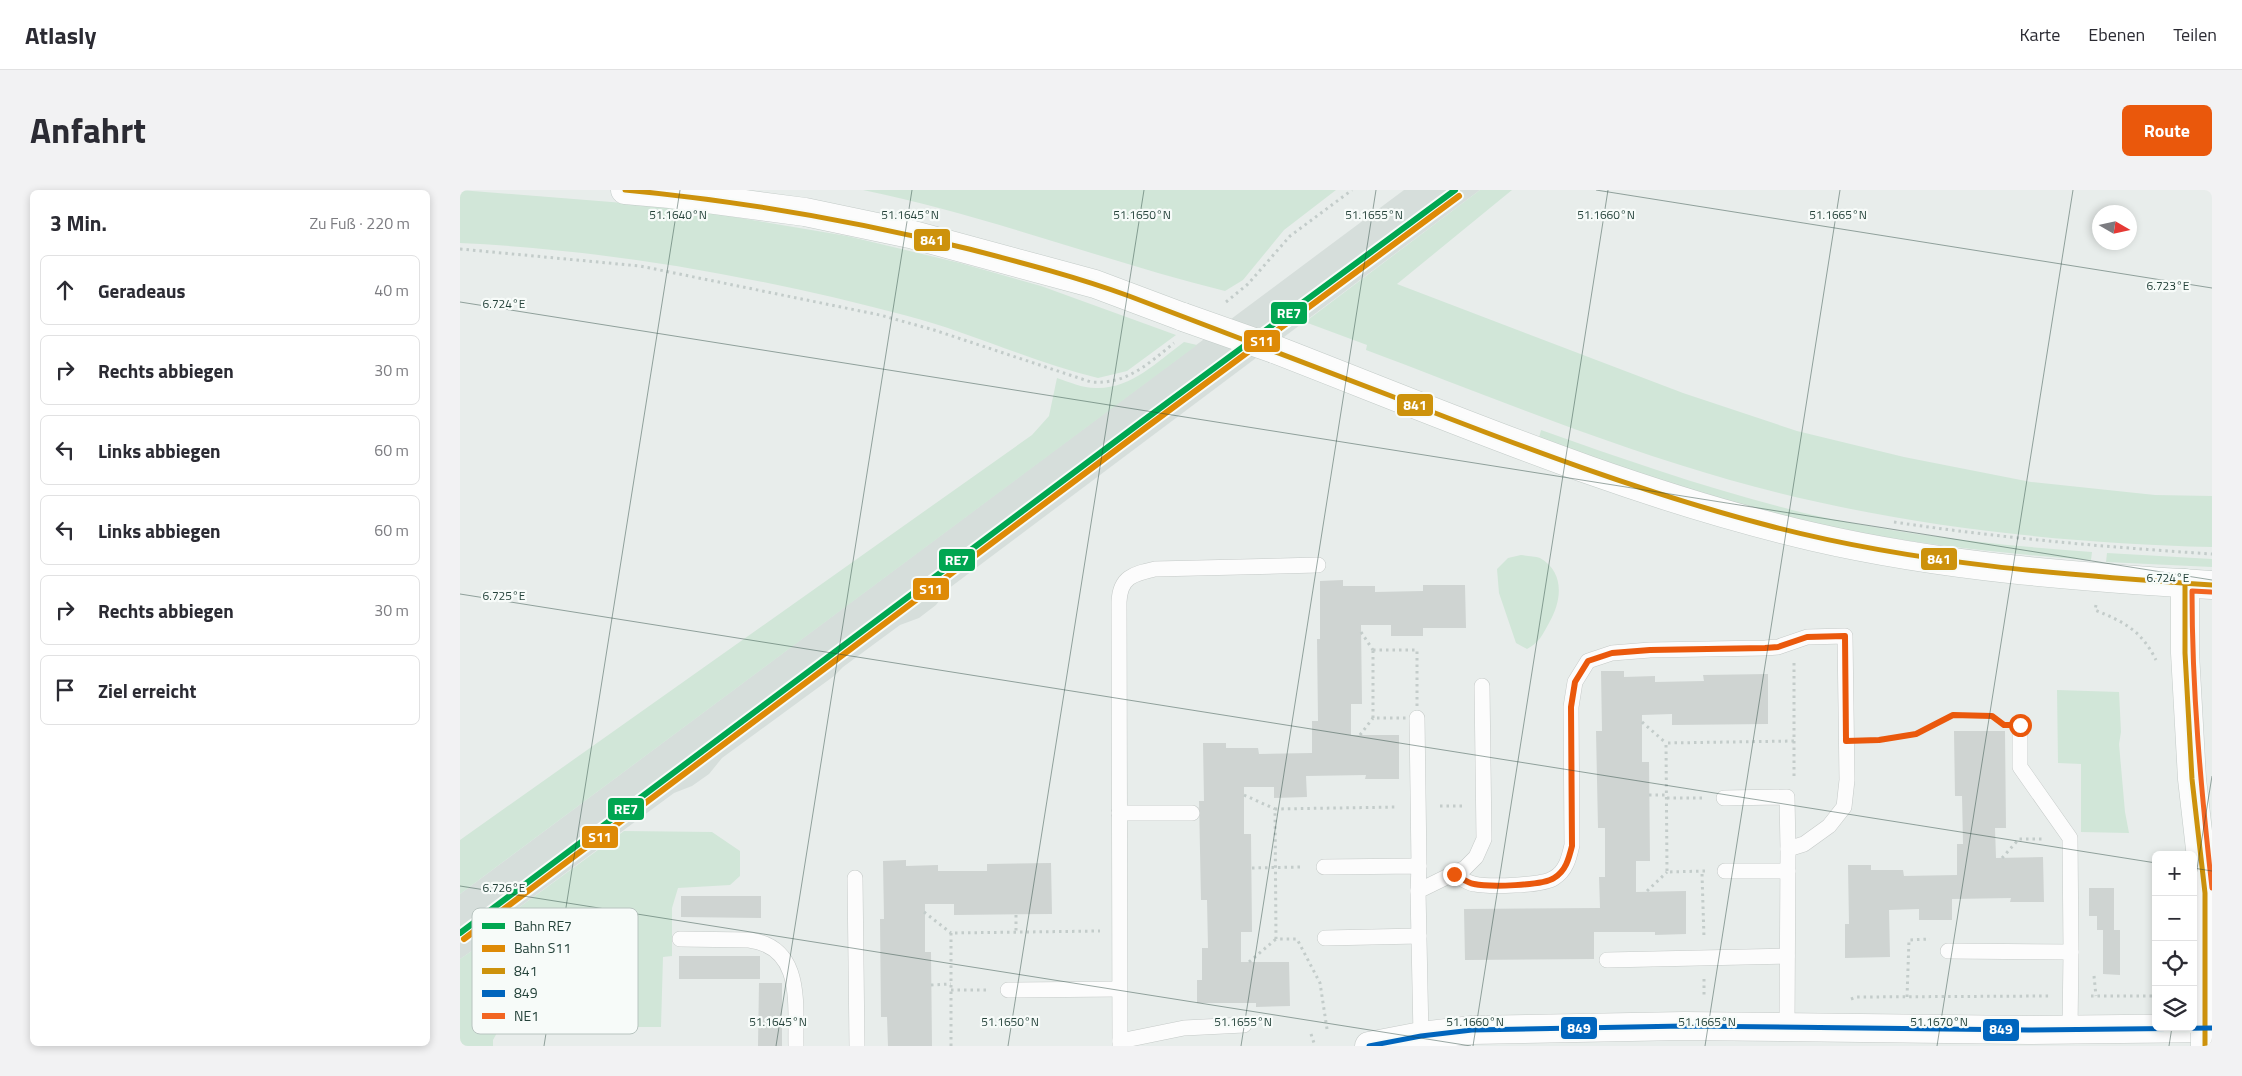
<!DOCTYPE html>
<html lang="de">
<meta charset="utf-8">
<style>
body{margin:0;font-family:"Titillium Web",sans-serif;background:#f2f2f3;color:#2b2b33}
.controls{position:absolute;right:15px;bottom:15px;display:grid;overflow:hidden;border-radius:8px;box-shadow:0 2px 8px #0003}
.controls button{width:45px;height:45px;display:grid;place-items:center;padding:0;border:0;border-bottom:1px solid #e1e1e2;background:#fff;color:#2b2b33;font:25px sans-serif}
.compass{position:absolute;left:1632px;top:15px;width:45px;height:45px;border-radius:50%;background:#fff;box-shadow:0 2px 8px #0003;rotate:99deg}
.stop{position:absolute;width:15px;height:15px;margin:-11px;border:4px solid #ea580c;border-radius:50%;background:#fff}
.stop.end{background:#ea580c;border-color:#fff;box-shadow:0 1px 5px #0008}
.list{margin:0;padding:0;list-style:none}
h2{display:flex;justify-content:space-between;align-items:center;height:65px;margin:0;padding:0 20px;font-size:21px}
h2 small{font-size:16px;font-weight:400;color:#7c7c81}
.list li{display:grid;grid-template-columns:32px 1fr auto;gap:15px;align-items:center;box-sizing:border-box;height:70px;margin:0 10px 10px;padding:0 10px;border:1px solid #e1e1e2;border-radius:8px}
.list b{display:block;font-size:19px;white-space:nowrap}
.list em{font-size:16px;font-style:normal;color:#7c7c81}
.icon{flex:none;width:28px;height:28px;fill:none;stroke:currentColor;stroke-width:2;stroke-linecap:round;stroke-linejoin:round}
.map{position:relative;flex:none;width:1752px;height:856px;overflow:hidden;border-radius:8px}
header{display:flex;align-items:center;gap:30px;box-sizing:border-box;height:70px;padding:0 25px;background:#fff;border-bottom:1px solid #e1e1e2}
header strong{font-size:24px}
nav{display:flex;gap:28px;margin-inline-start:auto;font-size:18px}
.intro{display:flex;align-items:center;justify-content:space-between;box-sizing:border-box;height:120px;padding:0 30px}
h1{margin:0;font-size:35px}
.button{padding:12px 22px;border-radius:8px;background:#ea580c;color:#fff;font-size:18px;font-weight:700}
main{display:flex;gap:30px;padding:0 30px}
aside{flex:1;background:#fff;border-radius:8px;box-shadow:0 2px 8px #0003}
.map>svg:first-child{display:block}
.built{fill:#d6dedb}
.green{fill:#d1e6d8}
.building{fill:#cfd4d2}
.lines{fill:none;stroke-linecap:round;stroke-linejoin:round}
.service-casing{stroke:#c5cac8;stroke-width:16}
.minor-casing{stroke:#c5cac8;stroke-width:29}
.secondary-casing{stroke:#c3cbc8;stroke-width:29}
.path{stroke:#c3ccca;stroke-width:3;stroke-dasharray:2.5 4;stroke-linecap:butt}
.service{stroke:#fcfcfc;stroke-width:15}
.minor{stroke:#fcfcfc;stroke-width:28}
.secondary{stroke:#fcfcfc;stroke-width:28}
.secondary-bridge-casing{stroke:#c3cbc8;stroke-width:29;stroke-linecap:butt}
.secondary-bridge{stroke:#fcfcfc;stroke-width:28}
.bus-1-casing{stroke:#f7fbf9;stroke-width:9}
.bus-2-casing{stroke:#f7fbf9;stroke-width:9}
.bus-3-casing{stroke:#f7fbf9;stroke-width:9}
.bus-1{stroke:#cd920c;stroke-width:5}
.bus-2{stroke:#0065bd;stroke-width:5}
.bus-3{stroke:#f26522;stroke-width:5}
.rail-1-casing{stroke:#f7fbf9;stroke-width:10}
.rail-2-casing{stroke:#f7fbf9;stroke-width:10}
.rail-1{stroke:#00a651;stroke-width:6}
.rail-2{stroke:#de8a06;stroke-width:6}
.route{stroke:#ea580c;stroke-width:6}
.ticks{fill:none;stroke:#24423a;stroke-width:1;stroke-opacity:0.45}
.key{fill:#f7fbf9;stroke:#b8c4c0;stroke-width:1}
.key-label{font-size:14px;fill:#24423a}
.ticks-label{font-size:12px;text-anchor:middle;fill:#24423a;stroke:#f7fbf9;stroke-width:4.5;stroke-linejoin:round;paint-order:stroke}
.line-badge{stroke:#f7fbf9;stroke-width:2}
.badge-label{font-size:14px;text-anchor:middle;font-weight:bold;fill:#fff}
</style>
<header>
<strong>Atlasly</strong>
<nav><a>Karte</a><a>Ebenen</a><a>Teilen</a></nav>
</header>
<div class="intro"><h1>Anfahrt</h1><a class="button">Route</a></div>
<main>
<aside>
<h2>3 Min.<small>Zu Fuß · 220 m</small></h2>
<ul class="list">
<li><svg class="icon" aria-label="ahead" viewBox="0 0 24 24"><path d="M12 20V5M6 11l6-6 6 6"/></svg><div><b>Geradeaus</b></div><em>40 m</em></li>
<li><svg class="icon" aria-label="right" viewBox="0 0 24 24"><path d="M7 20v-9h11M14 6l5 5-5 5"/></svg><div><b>Rechts abbiegen</b></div><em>30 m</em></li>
<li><svg class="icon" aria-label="left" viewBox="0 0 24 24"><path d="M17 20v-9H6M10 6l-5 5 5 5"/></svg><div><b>Links abbiegen</b></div><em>60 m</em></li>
<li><svg class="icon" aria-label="left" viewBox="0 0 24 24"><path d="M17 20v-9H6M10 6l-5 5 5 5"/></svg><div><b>Links abbiegen</b></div><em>60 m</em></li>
<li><svg class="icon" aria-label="right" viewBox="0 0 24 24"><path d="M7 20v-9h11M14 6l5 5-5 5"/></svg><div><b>Rechts abbiegen</b></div><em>30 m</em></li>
<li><svg class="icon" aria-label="arrive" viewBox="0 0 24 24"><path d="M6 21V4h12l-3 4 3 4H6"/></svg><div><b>Ziel erreicht</b></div></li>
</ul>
</aside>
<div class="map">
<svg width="1752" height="856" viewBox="0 0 1752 856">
<rect width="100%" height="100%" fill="#e8edeb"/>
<path class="built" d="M944 0H1020L488 399 476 415 459 428 440 435 383 477 374 486 262 568 249 584 232 596 214 603 31 738 19 756 0 769V704Z"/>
<g class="green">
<path d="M0 0 214 17 387 46 500 73 581 96 716 145 667 181 638 188C572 172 510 142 444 125 299 87 150 60 0 53Z"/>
<path d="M403 0H876L824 40 783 90 765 101C644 71 526 25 403 0Z"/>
<path d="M1020 0H1052L937 94 1223 203 1337 241 1444 267 1571 292 1695 305 1752 306V357C1591 353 1425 334 1270 290 1146 255 1026 205 906 160L907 155 845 132Z"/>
<path d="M724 152 737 155 0 704V650L572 245 589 226 597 188C609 192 625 199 638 198 672 198 698 171 724 152Z"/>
<path d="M1081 240C1168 271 1255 301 1344 323 1438 345 1536 355 1632 362L1631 370C1547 364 1463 355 1380 339 1277 319 1177 283 1079 248Z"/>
<path d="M1647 363 1752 369V377L1646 372Z"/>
<path d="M1061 365C1067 366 1075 366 1080 368 1105 382 1102 411 1089 433 1083 444 1079 453 1067 459L1056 453 1039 403 1037 379 1048 368Z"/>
<path d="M1597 500 1659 502 1661 542 1659 554 1665 622 1669 643 1621 642V574L1598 573Z"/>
<path d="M164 641 252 642 280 661V686L270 695 218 698 212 718V766L203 767 201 837H117V779L86 795 52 816 33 850V856H0V769L19 756 31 738Z"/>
</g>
<g class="building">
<path d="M883 390V396H915V402L963 401V395H1005L1006 438H963V446H931V435H901L902 514H891V545H939V589H905L906 585 846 586 847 607 814 608V597H784V644H791L792 742H781V772H829L830 816 796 817V813H737V790H742V758H748L747 710H741L739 611H744L743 553H766V558H798L799 564 852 563V531H858L857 449H860V391Z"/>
<path d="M1141 481H1164V487L1195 486V492L1244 491 1243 485 1308 484V534L1212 535V524L1182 525V572H1189L1190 671H1176V702L1226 701V744L1195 745V742H1134V769L1005 770 1004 719 1140 718 1139 687H1145V638H1138L1136 541H1142Z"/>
<path d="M1494 541H1545L1546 638H1535L1536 668 1583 667 1584 712H1550L1551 708 1492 709V730H1459V719L1429 720 1430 767 1385 768V734H1389L1388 675H1411V680H1443L1444 686 1497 685V654H1503L1502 606H1495Z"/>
<path d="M446 670V676L478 675V681H527V674L591 673 592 724 494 725V714H465V762H471L472 856H428L427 827H421L420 729H424L423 671Z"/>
<path d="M1629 698H1654V740H1660V785L1643 784V740H1637V726H1629Z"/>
<path d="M221 706H301V728L221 727Z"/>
<rect x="219" y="766" width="81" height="23"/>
<path d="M299 793H322V856H298Z"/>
</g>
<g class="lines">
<defs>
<g id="service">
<path d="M957 528 959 676"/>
<path d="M1560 535V577L1610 648 1611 762"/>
<path d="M1264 608 1327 607 1328 659"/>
<path d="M659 623H732"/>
<path d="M864 677 959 676 958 701"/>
<path d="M1265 681H1328"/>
<path d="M994 684C1000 687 1007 693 1014 694 1029 697 1082 696 1094 688 1106 681 1109 668 1112 655L1111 517 1115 492 1128 471 1152 463 1190 460 1305 458 1318 457 1347 447 1385 446 1387 590 1384 617 1369 636 1344 654 1328 659 1327 837"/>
<path d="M395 688 397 856"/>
<path d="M865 748 959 746"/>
<path d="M220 749 289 750C344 757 335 815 336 856"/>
<path d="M1488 761 1611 762 1610 840"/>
<path d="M1147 770 1327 766"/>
<path d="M548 800 659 799"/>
<path d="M961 846 958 701 1005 678 1016 667 1024 649 1022 496"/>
<path d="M660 851 724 838 784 835"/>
<path d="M660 856 659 412C660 387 673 384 695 379L858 375"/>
</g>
<path id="minor" d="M909 856 961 846 1012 840 1224 836 1568 840 1752 838"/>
<g id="secondary">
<path d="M165 0 210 4 345 22 450 44 635 94 723 127"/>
<path d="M814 159C992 228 1168 304 1354 347 1484 377 1619 387 1752 395"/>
<path d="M1725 393V463L1732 589 1745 703V747"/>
</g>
</defs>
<use href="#service" class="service-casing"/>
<use href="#minor" class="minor-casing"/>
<use href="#secondary" class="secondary-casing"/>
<g class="path">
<path d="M0 59 180 76 420 125 474 140 631 192C666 195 688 174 714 153"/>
<path d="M766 112 788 94 830 46 892 0"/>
<path d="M1434 332C1540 348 1645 357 1752 364"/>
<path d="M1636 415 1635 420C1664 432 1681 440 1696 470"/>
<path d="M901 442 913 460"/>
<rect x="913" y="460" width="44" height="68"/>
<path d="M1334 473V587"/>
<path d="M1182 532 1206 553"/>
<path d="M900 545 913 528"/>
<path d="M1407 550 1456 544 1493 525 1532 526 1539 531"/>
<path d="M784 605 815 619"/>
<path d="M1189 605H1207"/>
<path d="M1207 608H1244"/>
<path d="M980 616H1003"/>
<path d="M1542 668 1559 649H1584"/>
<path d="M792 678 843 677"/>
<path d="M1245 681 1207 682 1206 553 1334 551"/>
<path d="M1242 684 1244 748"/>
<path d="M1187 701 1207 682"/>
<path d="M464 722 491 743"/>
<path d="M556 725V742"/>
<path d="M789 772 816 749"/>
<path d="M1634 786 1636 806"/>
<path d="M1244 789V806"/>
<path d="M471 795 491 794"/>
<path d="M491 800H528"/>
<path d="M1631 806H1696"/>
<path d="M1447 807 1449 750 1470 749"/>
<path d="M1391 809 1396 807 1590 806"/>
<path d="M867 839 860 793 837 749H816L815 619 938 617"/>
<path d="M851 844 855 856"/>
<path d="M491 856V743L640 741"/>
</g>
<use href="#service" class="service"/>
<use href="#minor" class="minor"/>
<use href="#secondary" class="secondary"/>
<defs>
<g id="secondary-bridge">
<path d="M723 127 814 159"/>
<path d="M1745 747V856"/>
</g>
</defs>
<use href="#secondary-bridge" class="secondary-bridge-casing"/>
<use href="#secondary-bridge" class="secondary-bridge"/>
<defs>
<g id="bus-1">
<path d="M165 0C281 11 395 31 509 59 563 73 617 87 669 106 759 140 849 174 939 209 1062 257 1186 304 1314 337 1457 374 1605 385 1752 395"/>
<path d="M1725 393V463L1732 589 1745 703V856"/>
</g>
<path id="bus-2" d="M909 856 961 846 1012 840 1224 836 1568 840 1752 838"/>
<path id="bus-3" d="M1751 402 1732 401C1732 501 1741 599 1752 698"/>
</defs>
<use href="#bus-1" class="bus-1-casing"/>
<use href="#bus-2" class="bus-2-casing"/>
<use href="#bus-3" class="bus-3-casing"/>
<use href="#bus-1" class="bus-1"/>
<use href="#bus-2" class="bus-2"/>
<use href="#bus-3" class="bus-3"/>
<defs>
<path id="rail-1" d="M0 743 680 233 995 0"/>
<path id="rail-2" d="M4 749 684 239 999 6"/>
</defs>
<use href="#rail-1" class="rail-1-casing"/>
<use href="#rail-2" class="rail-2-casing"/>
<use href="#rail-1" class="rail-1"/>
<use href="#rail-2" class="rail-2"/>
</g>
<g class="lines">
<path class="route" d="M994 684C1000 687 1007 693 1014 694 1029 697 1082 696 1094 688 1106 681 1109 668 1112 656L1111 517 1115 492 1128 471 1152 463 1190 460 1305 458 1318 457 1347 447 1385 446 1386 551 1419 550 1456 544 1493 525 1532 526 1544 535H1560"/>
</g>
<path class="ticks" d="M1136 0 1752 98M0 112 1752 390M0 404 1696 673M1733 678 1752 681M0 696 1011 856M1733 704 1752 586M84 856 220 0M316 856 452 0M548 856 684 0M781 856 916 0M1013 856 1148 0M1245 856 1380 0M1477 856 1613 0M1709 856 1712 837"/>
<rect x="12" y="718" width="166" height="126" rx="8" class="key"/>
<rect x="22" y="733" width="23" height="6" fill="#00a651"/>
<rect x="22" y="755" width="23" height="7" fill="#de8a06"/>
<rect x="22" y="778" width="23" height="6" fill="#cd920c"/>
<rect x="22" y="800" width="23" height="7" fill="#0065bd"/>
<rect x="22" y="823" width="23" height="6" fill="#f26522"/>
<g class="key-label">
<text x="54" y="741">Bahn RE7</text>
<text x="54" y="763">Bahn S11</text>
<text x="54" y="786">841</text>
<text x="54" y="808">849</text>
<text x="54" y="831">NE1</text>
</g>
<g class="ticks-label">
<text x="218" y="29">51.1640°N</text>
<text x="450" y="29">51.1645°N</text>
<text x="682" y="29">51.1650°N</text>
<text x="914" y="29">51.1655°N</text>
<text x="1146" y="29">51.1660°N</text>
<text x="1378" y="29">51.1665°N</text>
<text x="1708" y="100">6.723°E</text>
<text x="44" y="118">6.724°E</text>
<text x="1708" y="392">6.724°E</text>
<text x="44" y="410">6.725°E</text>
<text x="44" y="702">6.726°E</text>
<text x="318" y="836">51.1645°N</text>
<text x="550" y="836">51.1650°N</text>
<text x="783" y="836">51.1655°N</text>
<text x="1015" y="836">51.1660°N</text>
<text x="1247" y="836">51.1665°N</text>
<text x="1479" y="836">51.1670°N</text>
</g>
<g class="line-badge">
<rect x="453" y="38" width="38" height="24" rx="5" fill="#cd920c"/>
<rect x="810" y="111" width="38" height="24" rx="5" fill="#00a651"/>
<rect x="783" y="139" width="38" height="24" rx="5" fill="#de8a06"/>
<rect x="936" y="203" width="38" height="24" rx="5" fill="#cd920c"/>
<rect x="1460" y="357" width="38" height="24" rx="5" fill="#cd920c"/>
<rect x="478" y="358" width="38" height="24" rx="5" fill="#00a651"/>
<rect x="452" y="387" width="38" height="24" rx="5" fill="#de8a06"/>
<rect x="147" y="607" width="38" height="24" rx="5" fill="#00a651"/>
<rect x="121" y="635" width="38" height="24" rx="5" fill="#de8a06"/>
<rect x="1100" y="826" width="38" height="24" rx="5" fill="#0065bd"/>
<rect x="1522" y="828" width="38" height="24" rx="5" fill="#0065bd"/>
</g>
<g class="badge-label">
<text x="472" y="55">841</text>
<text x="829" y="128">RE7</text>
<text x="802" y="156">S11</text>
<text x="955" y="220">841</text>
<text x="1479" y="374">841</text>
<text x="497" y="375">RE7</text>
<text x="471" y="404">S11</text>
<text x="166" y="624">RE7</text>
<text x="140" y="652">S11</text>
<text x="1119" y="843">849</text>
<text x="1541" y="844">849</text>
</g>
</svg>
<div class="controls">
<button>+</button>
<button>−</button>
<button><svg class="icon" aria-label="locate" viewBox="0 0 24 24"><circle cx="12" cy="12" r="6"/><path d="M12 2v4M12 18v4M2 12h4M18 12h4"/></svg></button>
<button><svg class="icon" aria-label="layers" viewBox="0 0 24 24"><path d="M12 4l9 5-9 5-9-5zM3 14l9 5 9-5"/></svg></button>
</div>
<svg class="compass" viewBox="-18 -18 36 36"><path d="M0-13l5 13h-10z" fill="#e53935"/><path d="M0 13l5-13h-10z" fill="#7c7c81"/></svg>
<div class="stop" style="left:1560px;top:535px"></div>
<div class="stop end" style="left:994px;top:684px"></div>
</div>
</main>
